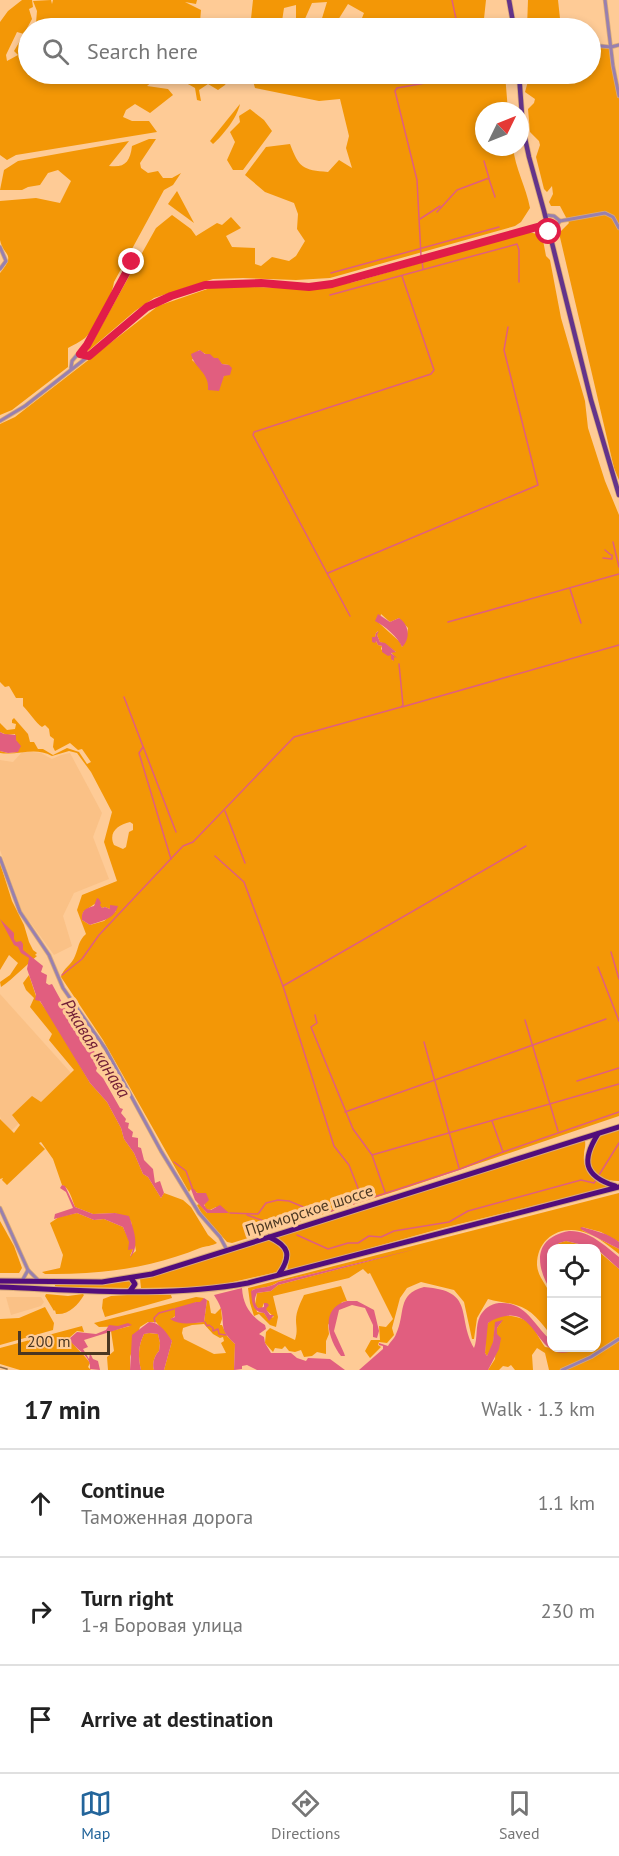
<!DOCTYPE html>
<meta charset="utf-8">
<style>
body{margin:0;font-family:"PT Sans",sans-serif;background:#f2f2f2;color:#222}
.controls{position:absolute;right:18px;bottom:18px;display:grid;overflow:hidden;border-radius:12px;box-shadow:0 3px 9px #0003}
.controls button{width:54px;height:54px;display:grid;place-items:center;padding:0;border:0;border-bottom:2px solid #e0e0e0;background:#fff;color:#222;font:30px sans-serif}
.compass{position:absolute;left:475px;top:102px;width:54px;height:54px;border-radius:50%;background:#fff;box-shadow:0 3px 9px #0003;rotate:47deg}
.scale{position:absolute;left:18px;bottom:15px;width:92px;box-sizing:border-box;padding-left:6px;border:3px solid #4b3722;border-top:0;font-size:16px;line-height:21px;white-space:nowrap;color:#4b3722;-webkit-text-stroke:4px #fecb96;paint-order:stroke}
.stop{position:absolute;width:18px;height:18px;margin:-14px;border:4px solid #e11d48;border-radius:50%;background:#fff}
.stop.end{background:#e11d48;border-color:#fff;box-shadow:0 2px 6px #0008}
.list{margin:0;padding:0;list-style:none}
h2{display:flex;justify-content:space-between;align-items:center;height:78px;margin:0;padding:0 24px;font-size:26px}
h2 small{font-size:20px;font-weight:400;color:#767676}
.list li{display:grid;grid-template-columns:39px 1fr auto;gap:18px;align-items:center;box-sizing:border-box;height:108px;padding:0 24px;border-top:2px solid #e0e0e0}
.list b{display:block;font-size:22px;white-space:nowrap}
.list p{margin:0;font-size:20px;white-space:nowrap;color:#767676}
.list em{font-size:20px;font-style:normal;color:#767676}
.icon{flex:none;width:33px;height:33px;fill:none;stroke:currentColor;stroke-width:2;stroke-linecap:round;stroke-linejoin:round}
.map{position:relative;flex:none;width:619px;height:1370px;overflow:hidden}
.search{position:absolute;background:#fff;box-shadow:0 3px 9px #0003;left:18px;right:18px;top:18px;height:66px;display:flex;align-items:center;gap:15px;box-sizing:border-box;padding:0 21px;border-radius:33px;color:#767676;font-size:22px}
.sheet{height:402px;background:#fff}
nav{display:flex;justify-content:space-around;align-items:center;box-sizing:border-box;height:84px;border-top:2px solid #e0e0e0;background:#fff;font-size:16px;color:#767676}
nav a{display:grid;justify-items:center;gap:3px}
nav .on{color:#23659b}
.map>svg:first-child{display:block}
.built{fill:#fac186}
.green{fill:#f39706;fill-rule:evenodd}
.water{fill:#e15e7f}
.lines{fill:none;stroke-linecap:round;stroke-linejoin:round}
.stream{stroke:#e15e7f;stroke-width:1.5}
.minor-casing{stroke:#d7aa7c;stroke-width:4.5}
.major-casing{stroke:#d7aa7c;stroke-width:6}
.highway-casing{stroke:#d7aa7c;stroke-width:7}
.minor{stroke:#9880af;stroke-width:3}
.major{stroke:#64348a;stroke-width:4.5}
.highway{stroke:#520d7b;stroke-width:5}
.rail{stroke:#8d6d4d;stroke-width:1.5;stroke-dasharray:8 8;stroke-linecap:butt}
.route{stroke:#e11d48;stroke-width:8}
.labels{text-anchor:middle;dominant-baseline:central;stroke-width:6;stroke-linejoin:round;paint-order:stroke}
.street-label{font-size:16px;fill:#4b3722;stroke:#fecb96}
.water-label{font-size:18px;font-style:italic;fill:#721f37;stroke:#fecb96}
</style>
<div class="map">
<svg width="619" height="1370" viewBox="0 0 619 1370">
<rect width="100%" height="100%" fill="#fecb96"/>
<g class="built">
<path d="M23 751 41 753 52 759 61 755 70 753 102 813 93 837 109 879 74 893 63 916 72 946 54 955 30 922 28 921 22 911 0 850V760L13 762Z"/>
<path d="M0 994 71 1073 11 1131 1 1120 0 1116Z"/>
<path d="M6 1297H41L44 1302 41 1306 11 1315Z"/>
</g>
<g class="green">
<path d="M22 0H32L33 7 29 9 32 19 25 32H28V74H223L229 78 225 85 218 90 208 84 199 90 201 101 197 100 195 88C182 79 160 74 147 86L168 89 173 95 150 113 135 104 126 110 123 117 132 121H149L157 132 16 155 7 160 0 155V22L8 11ZM17 32 24 34 14 51 18 55 7 61 6 55Z"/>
<path d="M51 0 52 4 53 0H197L196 4 185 2 201 10 200 22 197 28H40L36 23 37 11 33 1Z"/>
<path d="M253 0H486L483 28H358L364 13 348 4 333 28H319L327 2 312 3 304 21 296 23V5L284 8 281 28H250Z"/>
<path d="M528 0H558L561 28H527Z"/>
<path d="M591 45 608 47 611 49 619 96V480L614 468 559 233 569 223 560 206H551L549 202 553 194 552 186 547 192 544 189 536 157 540 145 539 141 530 132 528 109 534 103 535 99 525 92 530 74H590Z"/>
<path d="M251 74H285L286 77 297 74H505L508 111H484V147H513C515 168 526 187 530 208L521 222 515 226 330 278 296 280 243 278 213 279 154 298 135 311 87 352 156 228 172 215 191 229 196 236 217 223 222 225 231 217 241 228 226 236 232 247 255 248V264L261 266 272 257 289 261 296 256 305 241 297 229 298 214 294 203 265 192 245 175 266 147 290 144C299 168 303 170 328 172L339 160 352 168 346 148 349 136 340 99 319 101 255 88Z"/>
<path d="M240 104C237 118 223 135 213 144L210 141Z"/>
<path d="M250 109 264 120 272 131 243 170H233L227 160 235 142 230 132 240 122 239 116Z"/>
<path d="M149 139H156L140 163 141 168 148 173 158 171 163 178H172L181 173 173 185 164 190 114 282C111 300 98 325 85 338 80 342 73 345 68 348V367L12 410 0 415V273C17 253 3 256 0 240 0 228 0 213 0 201L36 198 60 203 71 181 58 170 48 173 40 185 28 187 22 190H0L4 170 18 161 129 141 109 166C125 168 130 162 132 146Z"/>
<path d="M177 191 194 223 168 204Z"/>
<path d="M528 232 542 235 546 256 550 260 561 318 585 401 588 428 605 481 619 515V1116L409 1187 232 1243 227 1242 202 1214 197 1205 199 1204 207 1213H225L216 1207 210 1210 206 1209 201 1195 191 1189 189 1192 103 1040 61 977C63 968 72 965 75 956 79 947 78 941 86 934L77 910 82 895 117 881 104 842 112 812 91 772 77 753 69 751 52 756C34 746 19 756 0 753V751L8 753 18 752 15 734 7 735 0 732V723L7 730 15 729 16 724 12 723V720L14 718 28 734 30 742H34L38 749H43L53 755 67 748 79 752 87 764 91 762 82 749 78 750 70 743 55 751 53 747 54 739 50 736 49 729 45 725 42 727C36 723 29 712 23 706V698H16L9 686 5 687 0 682V424L15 417 158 306 216 286 318 289 354 282ZM199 350 222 364 229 365 221 382 209 383 203 370 192 360ZM381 614 390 622 399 618 408 628 406 640 402 647 400 642 379 623ZM378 631 377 635 380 642 385 644 396 652H391L394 656 393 661 391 655 386 654 381 649 382 646 378 645 376 641 372 642V637H375L376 633ZM130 822 133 824V830L129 832 126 847 123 849 114 845C108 832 118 825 130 822ZM96 903 102 908 105 907 110 909 116 906V911L104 921 90 925 82 920 83 912Z"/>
<path d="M0 863 12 901 24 925 29 942 33 950 37 953 35 955 37 956C26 965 14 978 1 987L0 982 10 975 18 963 9 955 0 970Z"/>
<path d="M29 975 36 996 54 1021 90 1083 107 1102 121 1128 124 1139 134 1153 143 1174 148 1177 161 1198 164 1193 183 1200 191 1207 208 1235 217 1243C212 1246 206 1246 200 1248 151 1268 99 1275 45 1274L42 1272 60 1268 63 1255 50 1223 59 1217 77 1213 94 1220 104 1219 123 1227 133 1249 130 1256 136 1251 131 1221 115 1213 93 1214 75 1207C72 1199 69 1187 62 1185L53 1159 41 1142 39 1143 45 1149 7 1185 2 1180 3 1178 0 1179V1119L14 1133 20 1125 12 1115 32 1096 41 1102 74 1070 49 1040 52 1034 30 1007 34 998 26 990 23 983Z"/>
<path d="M619 1128V1181C604 1181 595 1176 589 1162L597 1136Z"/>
<path d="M582 1141H585C586 1147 584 1149 584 1155 582 1173 596 1180 610 1187L443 1228 287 1271 290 1254 278 1237Z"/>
<path d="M619 1193V1242L601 1232 582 1227V1230L619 1249V1254C610 1247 600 1238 589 1234 564 1223 537 1236 537 1265 538 1279 549 1286 551 1298 554 1309 551 1324 551 1335 541 1323 532 1309 516 1305 506 1302 497 1302 488 1299L477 1318 474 1339H472L464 1302 454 1290 421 1282 407 1288 400 1298 392 1328 394 1335 387 1343 379 1342 378 1345 381 1347 370 1358 365 1351 371 1340H380L379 1326 386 1327 393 1319 370 1273 368 1274 363 1269 349 1278 273 1296 278 1317 276 1327 270 1325 259 1314 254 1316 250 1303 248 1288ZM388 1256 278 1285 271 1291 257 1293 255 1305 258 1308H262L264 1303 265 1309 274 1317 270 1318 269 1320 264 1313 257 1312 252 1290C261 1287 270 1288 278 1282Z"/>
<path d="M0 1221 14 1246 22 1268 19 1273H0Z"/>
<path d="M268 1240 277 1243 284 1250 282 1265 277 1272 211 1287 141 1288 140 1279Z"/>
<path d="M566 1241 594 1248H552L559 1243Z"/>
<path d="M597 1250 619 1269V1370H549L545 1353 537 1348 532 1355 533 1370H515L511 1365 508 1367 503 1366 499 1370H488L495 1359 497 1328 502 1321 495 1326 493 1345 487 1356 485 1353C486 1344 484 1332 487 1325 493 1311 520 1315 529 1323 536 1330 539 1339 545 1347L574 1351 579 1348H596Z"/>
<path d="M132 1281 133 1282 131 1288 55 1287V1285L100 1284Z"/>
<path d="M341 1286 347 1301 342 1302 328 1325 329 1334 326 1341V1354L317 1352 312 1356 304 1357 301 1350 295 1352 289 1351 285 1346 282 1349 275 1348 273 1352 265 1343 266 1332 270 1328 295 1340C298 1331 296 1327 296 1320 296 1311 301 1302 304 1295Z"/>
<path d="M46 1294 68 1296 83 1294 84 1295C78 1305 69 1315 56 1314L55 1310 54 1311 45 1296Z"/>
<path d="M127 1295H171L172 1298 105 1317 102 1308 103 1299 111 1296Z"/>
<path d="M196 1297 204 1298 202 1302H196L171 1319 188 1323 204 1322 207 1300 209 1301 211 1313 215 1314 221 1308 222 1319 220 1325H222L227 1336 235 1344 234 1370H164L172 1341 156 1322H148L140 1327 130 1357V1370H108L107 1357 114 1351 111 1331 130 1326 99 1327 94 1323ZM204 1324 213 1334 220 1338 223 1337 224 1341 221 1343 226 1353 214 1354 184 1339 182 1333 183 1328 192 1325Z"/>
<path d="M45 1307 54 1323 53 1330 0 1345V1319L19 1318Z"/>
<path d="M82 1326 84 1332 77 1331 69 1338C75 1348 83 1353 90 1363L88 1367 91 1370H20L0 1364V1348Z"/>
<path d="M149 1333 158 1334 160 1343 159 1351C154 1356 152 1364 154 1370H141C138 1357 138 1346 144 1334Z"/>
</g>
<g class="water">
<path d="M200 350 205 354H210L214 358H218L222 364 229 365 232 368 230 375 224 376 219 391 208 390C210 373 194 368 191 354Z"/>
<path d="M378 614 390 622 399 618C409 624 411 639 402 647 398 637 385 626 375 621Z"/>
<path d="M379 631 377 635 380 642 385 643 396 652 391 653 397 658 394 657V661L391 659V655L388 656 382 652V646L378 645 376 641 375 643 372 642V637H375L376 633Z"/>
<path d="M0 732 4 734 16 735V740L21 746 18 752 8 753 0 751Z"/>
<path d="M97 898 99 899 101 903 100 905 102 908 105 907 110 909V905L118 906C114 919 104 920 90 925L82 920C81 910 86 908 94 906Z"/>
<path d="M0 919 14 933V939L16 942 21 941 23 944V950L43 966 41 972 47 975 46 983 49 985 52 984 70 1017 83 1031 84 1038 100 1059 96 1071 103 1078 120 1108 123 1109 121 1113 126 1119 125 1122 129 1123 128 1128 133 1132 132 1137 138 1138V1147L141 1148 144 1160 153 1169 155 1183 160 1181 164 1193 161 1198 148 1177 143 1174 134 1153 124 1139 121 1128 107 1102 90 1083 40 1001 35 1000 36 995 27 969 29 958 21 953 18 947 14 945Z"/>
<path d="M62 1185 65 1186 75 1207 93 1214 115 1213 129 1216C134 1230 140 1247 130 1258L133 1249 128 1250 129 1242 123 1227 104 1219 94 1220 77 1213 54 1219 55 1214 73 1208 66 1192 60 1188Z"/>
<path d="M191 1189H194L197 1193H206L209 1200 204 1205 207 1209 211 1210 220 1205 229 1213H207L195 1200Z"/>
<path d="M582 1227C595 1231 608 1233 619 1242V1249L582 1230 580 1228Z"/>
<path d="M569 1231C589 1230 604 1245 619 1257V1269L596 1248 566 1241 559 1243 549 1253 547 1262 551 1275V1291C535 1265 533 1238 569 1231Z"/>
<path d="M416 1249 278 1285 271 1291 257 1293C254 1299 254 1303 258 1308L264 1307V1303H267L269 1305 266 1309 270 1315H274L269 1321 264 1313C252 1312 252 1302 251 1291 259 1286 270 1289 278 1282Z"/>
<path d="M424 1287C476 1291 456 1316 474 1348 478 1339 475 1326 480 1316 484 1309 490 1304 499 1303 526 1301 534 1326 551 1340L552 1348H579C538 1370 540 1310 506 1316 499 1317 494 1319 488 1323L485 1353 487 1356 493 1342 495 1322 503 1320 497 1328V1334L501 1338 499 1349 488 1370H359L383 1349V1346L379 1345V1343L388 1346C390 1342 395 1338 396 1334 406 1314 396 1294 424 1287Z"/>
<path d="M242 1288C243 1306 251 1316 265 1325L266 1329 259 1334 264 1337 265 1343 271 1353H291L297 1358 306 1361 308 1358 330 1359 345 1370H257L247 1365 242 1366V1369L234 1370 235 1344C221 1330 224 1331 222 1313 221 1306 217 1300 214 1295Z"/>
<path d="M204 1298 207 1300 204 1322C192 1323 181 1326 170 1319L175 1317V1308L196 1302H200Z"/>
<path d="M347 1301H357L374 1310 379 1331 377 1338 373 1337V1325L365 1308 352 1305 339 1310 334 1331 344 1353 345 1356H341C328 1339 319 1308 347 1301Z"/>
<path d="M149 1322C160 1322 166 1332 172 1341L164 1370H154C152 1364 154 1356 159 1351L160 1343 158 1334 150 1333 144 1334C138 1346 138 1357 141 1370H130L132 1335Z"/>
<path d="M128 1323 132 1325 84 1340 88 1347 83 1349 89 1359 90 1353 93 1359 98 1361 100 1370 90 1369C92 1356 76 1350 69 1339L77 1332 96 1334 106 1330 109 1325 118 1326Z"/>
</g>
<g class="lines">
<g class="stream">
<path d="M452 0 458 28"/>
<path d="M489 179 495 197"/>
<path d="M437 212 457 190 489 178 484 161"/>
<path d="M420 219 440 206"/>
<path d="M421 256 417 180 395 91 397 88 465 76V74"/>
<path d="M422 261 423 269"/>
<path d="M331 273 499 227"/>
<path d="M330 295 517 244 519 250V282"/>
<path d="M613 542 619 567"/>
<path d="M605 550 611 555"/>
<path d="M603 558 612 559V555"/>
<path d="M328 573 538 485 504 350 508 327"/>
<path d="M570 589 581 623"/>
<path d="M350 616 253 435 254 432 431 374 434 370 402 276"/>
<path d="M448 622 619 574"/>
<path d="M124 697 176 832"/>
<path d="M402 707 619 645"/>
<path d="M143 747 139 753 171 859"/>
<path d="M225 811 245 863"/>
<path d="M215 856 244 882 283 986"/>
<path d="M611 952 619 979"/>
<path d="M598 967 619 1021"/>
<path d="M62 975 82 959 99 935 183 846 193 842 294 737 401 707 403 705 399 664"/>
<path d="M315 1015 317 1023 311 1027 353 1129 372 1155 385 1192"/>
<path d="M525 1020 558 1131"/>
<path d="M424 1042 459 1168"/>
<path d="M577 1081 619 1068"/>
<path d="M345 1112 606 1019"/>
<path d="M492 1121 503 1152 619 1112"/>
<path d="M372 1155 619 1084"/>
<path d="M174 1162 186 1171 193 1190"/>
<path d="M599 1175 619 1143"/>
<path d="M363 1201 349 1165 334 1146 283 986 526 846"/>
<path d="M230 1213 258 1214 266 1203 278 1200 289 1201 313 1211 328 1212 460 1169 503 1152"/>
<path d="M247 1215 270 1223 284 1225"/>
<path d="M297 1235 328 1249 348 1243H358L369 1236 381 1237 394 1231 449 1222 468 1211 581 1180 594 1183 596 1180"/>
<path d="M155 1322 154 1318 159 1313 174 1309"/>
<path d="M205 1322 207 1326 209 1325 213 1328V1331L218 1329 219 1334 226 1335"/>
</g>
<defs>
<g id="minor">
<path d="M605 0 613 66 619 96"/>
<path d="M590 45 611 47 619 45"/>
<path d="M545 215 554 216 560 221 605 213 613 217 619 228"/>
<path d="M549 232 553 231 560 221"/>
<path d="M0 269 6 261 0 247"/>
<path d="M80 354 87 345 137 253"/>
<path d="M71 368 72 361 77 355H89"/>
<path d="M0 421 25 406 104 344 143 310 160 301 209 284 261 283 309 287 332 284 547 224"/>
<path d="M0 858 20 912 49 955 63 988 105 1048 161 1151 199 1213 220 1237 227 1250"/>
<path d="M0 1208 28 1270 38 1280"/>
<path d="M22 1281 28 1270"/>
<path d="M562 1370 591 1357 619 1339"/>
</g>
<g id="major">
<path d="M509 0 514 28"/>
<path d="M519 74 523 129 529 157 544 211 591 400 619 495"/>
</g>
<g id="highway">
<path d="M598 1134C581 1161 584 1176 615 1186"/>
<path d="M269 1237C289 1246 292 1255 279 1274"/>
<path d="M0 1281 102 1282 152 1274 619 1127"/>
<path d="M0 1287C82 1290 167 1298 248 1283L619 1187"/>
<path d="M130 1291 135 1284 131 1278"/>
</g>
</defs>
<use href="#minor" class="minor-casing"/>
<use href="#major" class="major-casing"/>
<use href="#highway" class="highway-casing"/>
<use href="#minor" class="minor"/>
<use href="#major" class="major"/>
<use href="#highway" class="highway"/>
<path class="rail" d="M0 1367 10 1370"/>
</g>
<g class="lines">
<path class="route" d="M132 262 87 345 80 354 89 356 147 307 171 296 205 285 261 283 309 287 332 284 548 224 549 232"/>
</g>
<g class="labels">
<g class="street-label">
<text transform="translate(309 1210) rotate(-18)">Приморское шоссе</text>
</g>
<g class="water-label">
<text transform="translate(96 1048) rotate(58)">Ржавая канава</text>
</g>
</g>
</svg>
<div class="controls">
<button><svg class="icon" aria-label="locate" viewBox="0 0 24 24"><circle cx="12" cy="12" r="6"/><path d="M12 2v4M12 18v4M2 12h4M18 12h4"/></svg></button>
<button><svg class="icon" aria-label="layers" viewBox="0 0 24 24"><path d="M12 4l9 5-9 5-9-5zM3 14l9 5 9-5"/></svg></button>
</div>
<svg class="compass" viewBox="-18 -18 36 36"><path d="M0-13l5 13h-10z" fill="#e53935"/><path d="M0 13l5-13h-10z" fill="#767676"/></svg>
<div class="scale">200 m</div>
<div class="stop" style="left:549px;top:232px"></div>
<div class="stop end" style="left:132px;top:262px"></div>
<div class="search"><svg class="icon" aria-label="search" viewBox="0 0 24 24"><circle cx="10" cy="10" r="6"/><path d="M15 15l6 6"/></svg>Search here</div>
</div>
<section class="sheet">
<h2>17 min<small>Walk · 1.3 km</small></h2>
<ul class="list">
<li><svg class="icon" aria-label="ahead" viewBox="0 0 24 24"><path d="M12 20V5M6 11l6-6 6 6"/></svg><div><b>Continue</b><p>Таможенная дорога</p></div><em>1.1 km</em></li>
<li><svg class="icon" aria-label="right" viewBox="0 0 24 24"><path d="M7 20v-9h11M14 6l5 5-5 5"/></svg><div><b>Turn right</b><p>1-я Боровая улица</p></div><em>230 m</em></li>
<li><svg class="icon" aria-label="arrive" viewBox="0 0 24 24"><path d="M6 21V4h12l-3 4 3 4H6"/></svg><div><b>Arrive at destination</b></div></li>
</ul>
</section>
<nav>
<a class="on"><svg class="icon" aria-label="map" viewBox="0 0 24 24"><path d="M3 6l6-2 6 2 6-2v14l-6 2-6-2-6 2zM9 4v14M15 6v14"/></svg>Map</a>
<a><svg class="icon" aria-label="directions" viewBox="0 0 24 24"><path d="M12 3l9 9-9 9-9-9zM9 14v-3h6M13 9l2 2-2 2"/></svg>Directions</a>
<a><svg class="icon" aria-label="saved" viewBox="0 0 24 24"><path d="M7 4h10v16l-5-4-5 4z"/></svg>Saved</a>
</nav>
